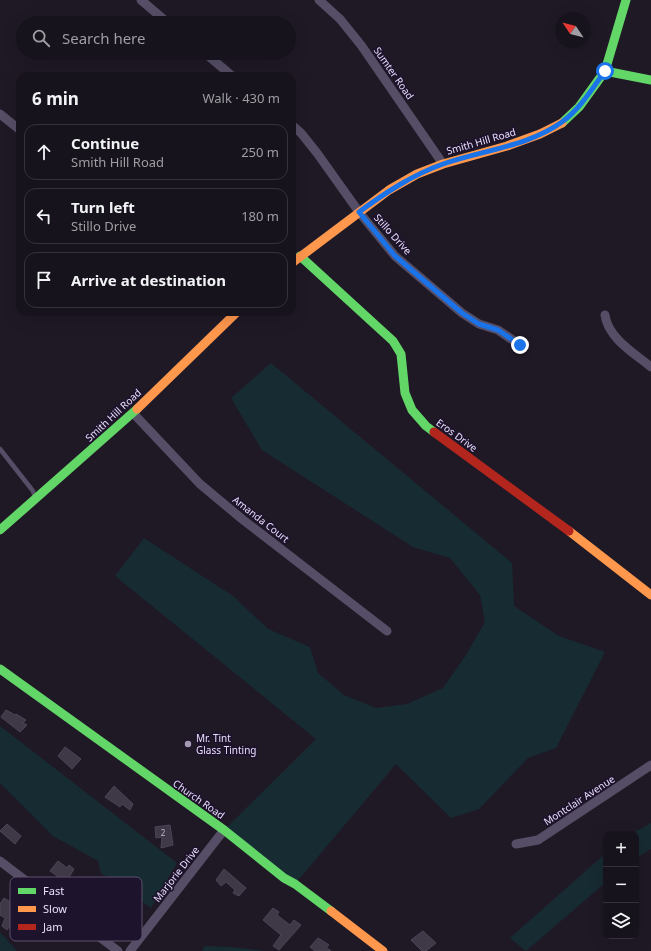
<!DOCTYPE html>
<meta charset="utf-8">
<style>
body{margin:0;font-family:"Noto Sans",sans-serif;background:#201c25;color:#f1f3f6}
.controls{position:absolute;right:12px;bottom:12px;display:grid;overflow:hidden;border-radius:8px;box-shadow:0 4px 16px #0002}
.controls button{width:36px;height:36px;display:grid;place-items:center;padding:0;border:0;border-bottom:1px solid #36323b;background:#17131c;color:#f1f3f6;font:20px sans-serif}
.compass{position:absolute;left:555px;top:12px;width:36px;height:36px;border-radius:50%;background:#17131c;box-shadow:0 4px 16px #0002;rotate:305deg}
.stop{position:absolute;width:12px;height:12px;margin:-9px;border:3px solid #1a73e8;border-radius:50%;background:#fff}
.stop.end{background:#1a73e8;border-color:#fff;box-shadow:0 1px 4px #0008}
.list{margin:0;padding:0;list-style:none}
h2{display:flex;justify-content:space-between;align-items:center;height:52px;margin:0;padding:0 16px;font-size:17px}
h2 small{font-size:13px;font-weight:400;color:#9e9ea3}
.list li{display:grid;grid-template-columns:26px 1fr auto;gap:12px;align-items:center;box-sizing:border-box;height:56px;margin:0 8px 8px;padding:0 8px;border:1px solid #36323b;border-radius:12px}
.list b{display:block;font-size:15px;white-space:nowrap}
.list p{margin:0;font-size:13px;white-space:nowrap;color:#9e9ea3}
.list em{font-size:13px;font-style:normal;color:#9e9ea3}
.icon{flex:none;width:22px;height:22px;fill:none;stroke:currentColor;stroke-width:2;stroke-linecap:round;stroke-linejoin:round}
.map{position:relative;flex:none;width:651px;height:951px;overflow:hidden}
.search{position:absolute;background:#17131c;box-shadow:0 4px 16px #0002;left:16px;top:16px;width:280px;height:44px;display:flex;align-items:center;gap:10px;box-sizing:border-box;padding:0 14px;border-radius:22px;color:#9e9ea3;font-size:15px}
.panel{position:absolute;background:#17131c;box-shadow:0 4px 16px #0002;left:16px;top:72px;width:280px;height:244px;border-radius:12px}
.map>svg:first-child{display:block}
.green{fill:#172b33}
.building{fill:#3f3847;stroke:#4e4458}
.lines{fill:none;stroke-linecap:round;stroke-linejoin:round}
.lane{stroke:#564e66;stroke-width:4.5}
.street{stroke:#564e66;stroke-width:9}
.fast{stroke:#63d668;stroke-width:9}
.slow{stroke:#ff974d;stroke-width:9}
.jam{stroke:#b3261e;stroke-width:9}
.route{stroke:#1a73e8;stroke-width:5}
.poi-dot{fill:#a49ab2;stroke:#1e132c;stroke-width:1.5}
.labels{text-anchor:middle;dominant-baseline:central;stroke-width:3.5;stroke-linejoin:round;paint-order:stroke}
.number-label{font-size:8px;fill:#c0b5d0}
.street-label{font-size:10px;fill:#ebdffe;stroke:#1e132c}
.poi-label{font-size:10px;fill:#ebdffe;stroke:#1e132c;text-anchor:start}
.key{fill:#1e132c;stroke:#5c506b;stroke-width:1}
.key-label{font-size:11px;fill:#ebdffe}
</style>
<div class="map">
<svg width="651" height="951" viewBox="0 0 651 951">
<rect width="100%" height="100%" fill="#1f1926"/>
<g class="green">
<path d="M271 363 512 563 514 606 559 636 605 652 556 748 528 758 479 809 451 818 396 764 295 884 224 830 316 739 115 576 144 538 233 596 268 629 310 647 318 673 344 695 376 708 407 704 443 688 466 655 485 622 480 595 450 558 413 547 262 450 231 398Z"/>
<path d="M0 726 177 863 151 908 101 873 98 861 53 836 0 783Z"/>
<path d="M651 823V849L636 858V834H631Z"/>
<path d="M606 853V882L526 951 510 938Z"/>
<path d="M0 932 17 951H0Z"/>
<path d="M205 946 231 947 266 951H202Z"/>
</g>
<g class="building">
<path d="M6 710 15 715 16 714 26 720 23 723 27 725 20 732 1 717Z"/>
<path d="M65 747 81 759 72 769 58 756Z"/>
<path d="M114 786 133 804 130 810 122 804 120 807 105 797Z"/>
<path d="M7 824 21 836 15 844 0 831Z"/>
<path d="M170 825 173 845 161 848 162 837 156 838 155 827Z"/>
<path d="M58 861 67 868 69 865 74 869 66 882 50 871Z"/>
<path d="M224 869 246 888 239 896 233 893 235 890 226 882 221 886 216 880Z"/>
<path d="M4 898 12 903 9 907 18 914 7 930 2 926 5 918 0 915V904Z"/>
<path d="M273 908 279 912 277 915 290 925 294 920 301 925 279 950 273 946 281 935 263 920Z"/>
<path d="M423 931 436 943 426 951H422L411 940Z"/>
<path d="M318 938 329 945 326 947 331 951H315L310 947Z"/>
</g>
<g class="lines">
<path class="lane" d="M0 449 33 491 35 498"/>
<g class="street">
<path d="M141 0 168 23"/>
<path d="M319 0 340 19 361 45 443 164"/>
<path d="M205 53 232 76"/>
<path d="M0 114 20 130"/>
<path d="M292 125 301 133 317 153 359 212 395 256 462 313 479 324 498 330 520 345"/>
<path d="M605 315C608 338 634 353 651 367"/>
<path d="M133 413 200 484 242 519 387 631"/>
<path d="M516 844 538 840 651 765"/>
<path d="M0 861 118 951"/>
<path d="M130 951 224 830"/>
</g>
<g class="fast">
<path d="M605 71 651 80"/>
<path d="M562 123 579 107 605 71 626 0"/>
<path d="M300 256 393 341 401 354 405 393 412 410 426 426 434 432"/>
<path d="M0 530 137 409"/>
<path d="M0 669 224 830 284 878 295 884 331 911"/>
</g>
<g class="slow">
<path d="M292 263 389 190 417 174 443 164 507 146 540 134 562 123"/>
<path d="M137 409 237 312"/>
<path d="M569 531 651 595"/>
<path d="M331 911 383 951"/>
</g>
<path class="jam" d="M434 432 569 531"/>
</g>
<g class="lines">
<path class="route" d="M520 345 498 330 479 324 462 313 395 256 359 212C385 193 412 175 443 164 482 150 527 147 562 122 580 109 592 89 605 71"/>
</g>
<circle class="poi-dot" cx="188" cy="744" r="4"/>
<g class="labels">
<g class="number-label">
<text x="163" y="832">2</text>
</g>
<g class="street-label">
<text transform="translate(394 73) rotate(55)">Sumter Road</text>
<text transform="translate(481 141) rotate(-16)">Smith Hill Road</text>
<text transform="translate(393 234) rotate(48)">Stillo Drive</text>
<text transform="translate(113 415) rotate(-43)">Smith Hill Road</text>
<text transform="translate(457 435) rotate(36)">Eros Drive</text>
<text transform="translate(261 519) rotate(38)">Amanda Court</text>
<text transform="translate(199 799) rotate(35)">Church Road</text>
<text transform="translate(579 800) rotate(-33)">Montclair Avenue</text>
<text transform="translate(176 874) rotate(-52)">Marjorie Drive</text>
</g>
<g class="poi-label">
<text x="196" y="738">Mr. Tint<tspan x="196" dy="12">Glass Tinting</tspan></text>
</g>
</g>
<rect x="10" y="877" width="132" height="64" rx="6" class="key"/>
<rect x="18" y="888" width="18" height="6" fill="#63d668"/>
<rect x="18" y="906" width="18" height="6" fill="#ff974d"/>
<rect x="18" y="924" width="18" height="6" fill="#b3261e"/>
<g class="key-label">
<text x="43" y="895">Fast</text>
<text x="43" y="913">Slow</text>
<text x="43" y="931">Jam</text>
</g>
</svg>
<div class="controls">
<button>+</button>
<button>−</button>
<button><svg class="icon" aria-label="layers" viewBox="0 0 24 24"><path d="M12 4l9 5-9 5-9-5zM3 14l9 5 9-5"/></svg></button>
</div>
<svg class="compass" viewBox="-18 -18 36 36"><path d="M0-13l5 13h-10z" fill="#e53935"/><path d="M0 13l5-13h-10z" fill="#9e9ea3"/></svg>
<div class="stop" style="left:605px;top:71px"></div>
<div class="stop end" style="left:520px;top:345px"></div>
<div class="search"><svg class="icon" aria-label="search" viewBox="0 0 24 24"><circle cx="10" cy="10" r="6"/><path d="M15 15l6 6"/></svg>Search here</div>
<section class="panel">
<h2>6 min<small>Walk · 430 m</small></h2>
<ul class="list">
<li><svg class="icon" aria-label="ahead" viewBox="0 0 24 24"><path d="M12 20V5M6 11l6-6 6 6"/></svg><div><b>Continue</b><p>Smith Hill Road</p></div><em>250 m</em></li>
<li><svg class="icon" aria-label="left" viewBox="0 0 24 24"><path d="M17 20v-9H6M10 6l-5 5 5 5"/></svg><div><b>Turn left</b><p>Stillo Drive</p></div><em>180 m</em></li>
<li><svg class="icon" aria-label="arrive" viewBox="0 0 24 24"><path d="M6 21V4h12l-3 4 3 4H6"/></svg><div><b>Arrive at destination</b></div></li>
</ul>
</section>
</div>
